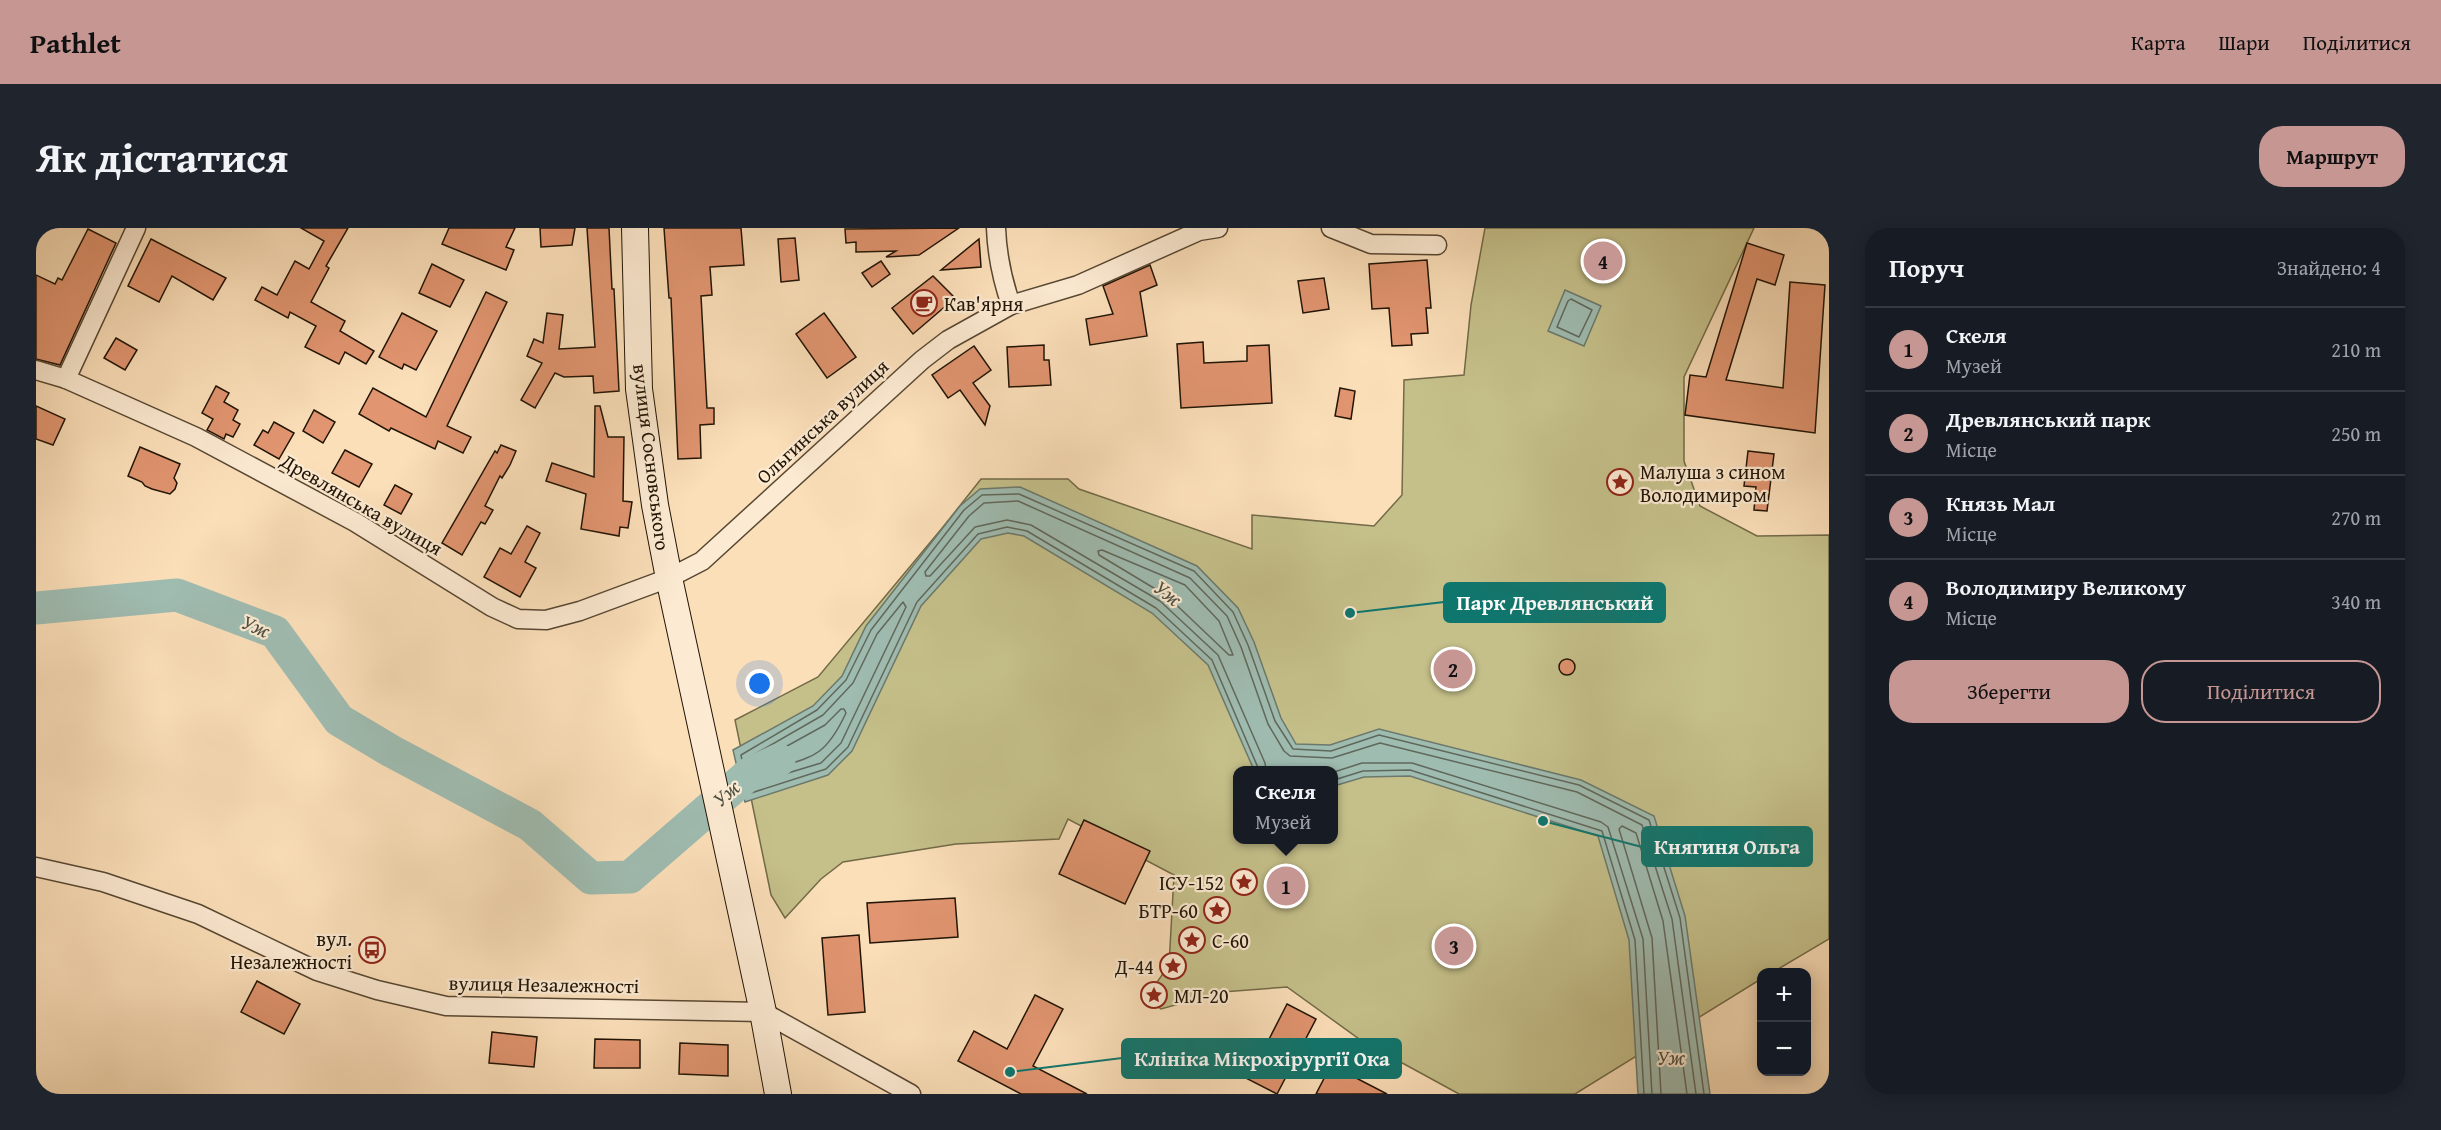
<!DOCTYPE html>
<html lang="uk">
<meta charset="utf-8">
<style>
body{margin:0;font-family:"Gentium Book Plus",serif;background:#20242c;color:#f1f3f6}
.controls{position:absolute;right:18px;bottom:18px;display:grid;overflow:hidden;border-radius:12px;box-shadow:0 3px 15px #0003}
.controls button{width:54px;height:54px;display:grid;place-items:center;padding:0;border:0;border-bottom:2px solid #363941;background:#171b24;color:#f1f3f6;font:30px sans-serif}
.you{position:absolute;left:724px;top:456px;width:21px;height:21px;margin:-15px;border:4px solid #fff;border-radius:50%;background:#1a73e8;box-shadow:0 0 0 9px #1a73e833}
.badge{display:grid;place-items:center;width:39px;height:39px;border-radius:50%;background:#c59692;color:#111;font-size:20px;font-weight:700}
.pin{position:absolute;translate:-50% -50%;border:3px solid #fff;box-shadow:0 2px 6px #0006}
.popup{position:absolute;left:1197px;top:538px;width:105px;height:78px;box-sizing:border-box;display:grid;place-content:center;border-radius:12px;background:#171b24;filter:drop-shadow(0 2px 4px #0005);font-size:20px;white-space:nowrap;color:#9ea1a6}
.popup b{font-size:22px;color:#f1f3f6}
.popup::after{content:'';position:absolute;left:50%;top:100%;margin-left:-12px;border:12px solid transparent;border-top-color:#171b24}
.list{margin:0;padding:0;list-style:none}
h2{display:flex;justify-content:space-between;align-items:center;height:78px;margin:0;padding:0 24px;font-size:26px}
h2 small{font-size:20px;font-weight:400;color:#9ea1a6}
.list li{display:grid;grid-template-columns:39px 1fr auto;gap:18px;align-items:center;box-sizing:border-box;height:84px;padding:0 24px;border-top:2px solid #363941}
.list b{display:block;font-size:22px;white-space:nowrap}
.list p{margin:0;font-size:20px;white-space:nowrap;color:#9ea1a6}
.list em{font-size:20px;font-style:normal;color:#9ea1a6}
.actions{display:flex;gap:12px;padding:18px 24px}
.actions a{flex:1;padding:14px 0;border:2px solid #c59692;border-radius:24px;text-align:center;font-size:21px;color:#c59692}
.actions .main{background:#c59692;color:#111}
.map{position:relative;flex:none;width:1793px;height:866px;overflow:hidden;border-radius:24px}
header{display:flex;align-items:center;gap:36px;box-sizing:border-box;height:84px;padding:0 30px;background:#c59692;color:#111}
header strong{font-size:28px}
nav{display:flex;gap:33px;margin-inline-start:auto;font-size:21px}
.intro{display:flex;align-items:center;justify-content:space-between;box-sizing:border-box;height:144px;padding:0 36px}
h1{margin:0;font-size:42px}
.button{padding:15px 27px;border-radius:24px;background:#c59692;color:#111;font-size:21px;font-weight:700}
main{display:flex;gap:36px;padding:0 36px}
aside{flex:1;background:#171b24;border-radius:24px;box-shadow:0 3px 15px #0003}
.map>svg:first-child{display:block}
.green{fill:#c5c08a;stroke:#726a48;stroke-width:1.5;fill-rule:evenodd}
.water{fill:#9fbcb1;stroke:#6c796c;stroke-width:1.5}
.lines{fill:none;stroke-linecap:round;stroke-linejoin:round}
.shore{stroke:#60685b;stroke-width:1.5}
.river{stroke:#9fbcb1;stroke-width:33}
.building{fill:#e19570;stroke:#201405;stroke-width:1.5}
.street-casing{stroke:#574732;stroke-width:21}
.secondary-casing{stroke:#201405;stroke-width:28}
.street{stroke:#fcead2;stroke-width:18}
.secondary{stroke:#fcead2;stroke-width:26}
.labels{text-anchor:middle;dominant-baseline:central;stroke-width:4.5;stroke-linejoin:round;paint-order:stroke}
.poi-label{font-size:20px;fill:#201405;stroke:#fcead2;text-anchor:start}
.street-label{font-size:20px;fill:#201405;stroke:#fcead2}
.water-label{font-size:21px;font-style:italic;fill:#4c4f41;stroke:#fcead2}
.leader{fill:none;stroke:#0f766e;stroke-width:2}
.callout-dot{fill:#0f766e;stroke:#fcead2;stroke-width:2}
.callout{fill:#0f766e;stroke:#0f766e;stroke-width:2}
.callout-label{font-size:21px;text-anchor:middle;font-weight:bold;fill:#fff}
</style>
<header>
<strong>Pathlet</strong>
<nav><a>Карта</a><a>Шари</a><a>Поділитися</a></nav>
</header>
<div class="intro"><h1>Як дістатися</h1><a class="button">Маршрут</a></div>
<main>
<div class="map">
<svg width="1793" height="866" viewBox="0 0 1793 866">
<rect width="100%" height="100%" fill="#fbdfb9"/>
<filter id="stains"><feTurbulence type="fractalNoise" baseFrequency=".00333" numOctaves="4"/><feColorMatrix values="0 0 0 0 .2 0 0 0 0 .09 0 0 0 0 .02 0 0 0 .5 -.17"/></filter>
<radialGradient id="worn" r=".72"><stop offset=".6" stop-color="#630" stop-opacity="0"/><stop offset="1" stop-color="#630" stop-opacity=".3"/></radialGradient>
<path class="green" d="M1449 0H1718L1648 149V233L1664 278 1721 308 1793 307V711L1737 744H1726L1725 751 1539 866H1423L1326 813 1251 759 1186 764 1125 781 1110 770 1133 737 1138 647 1032 591 1023 611 920 616 807 634 785 651 749 690 735 667 699 492 782 449 907 299 945 251H1032L1043 261 1216 321V287L1338 298 1366 267 1368 152 1428 147 1435 77ZM1202 542H1298V612H1202Z"/>
<g class="water">
<path d="M1529 62 1565 78 1548 118 1512 103Z"/>
<path d="M984 259 1161 338 1202 380 1218 414 1245 490 1260 516 1294 517 1343 501 1545 552 1618 588 1649 688 1674 866H1602L1593 712 1562 608 1374 548 1328 549 1298 558V542H1218L1172 437 1116 385 988 308 972 305 945 311 885 378 816 523 792 547 709 574 697 522 777 478 806 448 830 398 924 278 944 261Z"/>
</g>
<g class="lines">
<g class="shore">
<path d="M1535 71 1556 82 1543 109 1521 99 1532 73Z"/>
<path d="M1066 322 1149 357 1183 393 1197 427H1193L1131 368 1063 327 1062 323Z"/>
<path d="M867 374 870 379 805 515 785 535 719 555 714 529 787 487 817 455 841 406Z"/>
<path d="M805 481H808L810 485C788 532 775 529 728 543H725L724 533 789 497Z"/>
<path d="M1223 542 1176 432 1120 380 991 303 971 299 942 306 881 374 812 519 790 541 715 565 712 563 705 527 781 482 810 452 835 402 928 282 946 267 983 266 1158 343 1197 384 1212 417 1239 493 1257 521 1295 523 1343 507 1543 557 1613 592 1644 690 1668 866"/>
<path d="M1230 542 1229 535 1182 427 1124 373 995 297 971 292 939 299 894 348H890L889 344 933 288 948 275 982 273 1154 350 1191 388 1205 419 1232 496 1248 523 1254 528 1296 530 1344 515 1541 564 1606 597 1636 691 1660 866"/>
<path d="M1298 544 1326 535H1376L1565 594 1572 599 1607 711 1616 866"/>
<path d="M1298 552 1327 543 1374 542 1566 603 1599 712 1608 866"/>
<path d="M1625 866 1616 710 1583 601 1586 598 1600 605 1627 693 1651 866"/>
</g>
<path class="river" d="M0 380 141 367 239 404 303 492 355 523 494 597 555 650 594 649 713 546 743 532"/>
</g>
<g class="building">
<path d="M265 0H312L290 38 293 40 275 74 309 93 304 103 338 123 330 136 309 124 303 136 269 119 280 98 254 84 252 90 219 72 226 59 241 67 259 33 273 41 288 13Z"/>
<path d="M413 0H479L470 19 478 22 470 42 406 16Z"/>
<path d="M504 0H539L536 17 505 19Z"/>
<path d="M551 0H573L576 61H578L583 163 558 165 557 148 528 149 519 145 499 180 485 172 506 135 491 128 498 111 507 115 511 85 527 87 523 121 559 119Z"/>
<path d="M628 0H705L708 37 674 39 676 67 665 68 671 180H678V196L664 197 665 230 642 231 635 70H633Z"/>
<path d="M923 0 883 27 850 29 860 23 820 24V14L810 15 809 1Z"/>
<path d="M52 1 80 15 24 137 0 131V47L19 56 22 50 26 52Z"/>
<path d="M759 10 763 52 745 54 742 11Z"/>
<path d="M115 11 190 50 177 72 136 48 123 74 92 58Z"/>
<path d="M943 11 945 39 905 42Z"/>
<path d="M1711 15 1748 27 1739 57 1721 51 1690 152 1747 160 1754 54 1789 57 1779 205 1649 187 1654 147 1670 149Z"/>
<path d="M1391 32 1395 80H1390L1392 105 1375 106 1376 117 1356 118 1353 80 1336 81 1333 36Z"/>
<path d="M845 33 854 46 836 59 826 45Z"/>
<path d="M396 36 428 52 414 79 383 65Z"/>
<path d="M1114 37 1121 57 1104 64 1111 108 1054 117 1050 91 1077 86 1067 58Z"/>
<path d="M897 48 919 70 877 106 856 80Z"/>
<path d="M1288 50 1293 81 1267 85 1262 53Z"/>
<path d="M450 64 471 74 411 198 435 209 427 225 402 213 399 221 355 200 353 203 323 186 337 160 390 189Z"/>
<path d="M366 85 401 103 380 142 368 136 366 141 343 129Z"/>
<path d="M788 85 820 129 791 150 760 106Z"/>
<path d="M80 110 101 122 89 142 68 130Z"/>
<path d="M1167 114 1168 135 1211 133V118L1233 117 1236 175 1145 180 1141 116Z"/>
<path d="M1008 117V132H1013L1015 157 973 159 971 119Z"/>
<path d="M938 118 955 142 937 155 954 178 949 197 924 162 912 170 896 147Z"/>
<path d="M180 158 193 165 188 174 202 182 197 192 204 196 197 209 190 206 188 211 171 202 177 191 166 185Z"/>
<path d="M1304 160 1319 163 1315 191 1299 188Z"/>
<path d="M0 178 29 191 17 217 0 211Z"/>
<path d="M559 178H564L572 209H588L587 273 596 274 592 300 584 299 583 308 545 301 550 266 510 253 516 235 558 249Z"/>
<path d="M278 182 299 194 287 215 267 203Z"/>
<path d="M238 194 258 205 243 231 218 217 227 202 232 205Z"/>
<path d="M465 217 480 223 474 237 466 250 464 248 449 278 457 282 449 296 445 294 426 327 406 315 459 223 461 225Z"/>
<path d="M104 219 144 236 138 250 141 255 139 261 134 266 116 261 109 258 106 254 92 248Z"/>
<path d="M309 222 336 236 323 259 296 245Z"/>
<path d="M1712 223 1738 226 1731 283 1718 282 1720 259 1708 258Z"/>
<path d="M359 257 376 266 365 286 348 277Z"/>
<path d="M491 298 504 305 489 334 500 340 484 369 448 349 464 320 475 326Z"/>
<circle cx="1531" cy="439" r="8"/>
<path d="M1048 592 1114 623 1089 676 1023 646Z"/>
<path d="M919 670 922 709 834 715 831 675Z"/>
<path d="M823 707 829 784 792 787 786 710Z"/>
<path d="M221 753 264 776 248 806 205 784Z"/>
<path d="M999 767 1027 781 997 838 1051 866H985L922 833 938 803 971 821Z"/>
<path d="M1251 776 1280 791 1241 866 1198 844 1214 813 1228 821Z"/>
<path d="M456 804 501 809 498 839 453 835Z"/>
<path d="M559 811 604 812V840H558Z"/>
<path d="M644 815 692 817V848L643 846Z"/>
<path d="M1295 837 1351 866H1280Z"/>
</g>
<g class="lines">
<defs>
<g id="street">
<path d="M960 0C961 27 966 51 975 77"/>
<path d="M1295 0 1335 16 1401 17"/>
<path d="M0 142 30 151 160 209 319 294 456 379 482 391 510 392 544 383 633 350 666 333 886 132 912 112 975 77 1042 57 1163 3 1182 0"/>
<path d="M30 151 100 0"/>
<path d="M0 639 67 654 162 686 281 743 341 762 410 778 727 784 875 866"/>
</g>
<path id="secondary" d="M599 0 603 161 619 277 633 350 727 784 742 866"/>
</defs>
<use href="#street" class="street-casing"/>
<use href="#secondary" class="secondary-casing"/>
<use href="#street" class="street"/>
<use href="#secondary" class="secondary"/>
</g>
<defs>
<symbol id="cafe-ring" viewBox="-11 -11 22 22"><circle r="9.5" fill="#fcead2" stroke="#8f2418" stroke-width="1.5"/><path d="M-5.5-4.5H6V0H3Q3 3.5 0 3.5H-2.5Q-5.5 3.5-5.5 0ZM3-3.2v2h1.7v-2ZM-6 4.5H4V6H-6Z" fill="#8f2418"/></symbol>
<symbol id="sight-ring" viewBox="-11 -11 22 22"><circle r="9.5" fill="#fcead2" stroke="#8f2418" stroke-width="1.5"/><path d="M0-6L1.8-2.2L6-1.7L2.9 1.2L3.7 5.4L0 3.3L-3.7 5.4L-2.9 1.2L-6-1.7L-1.8-2.2Z" fill="#8f2418"/></symbol>
<symbol id="bus-ring" viewBox="-11 -11 22 22"><circle r="9.5" fill="#fcead2" stroke="#8f2418" stroke-width="1.5"/><path d="M-5-6H5V4H4V6H2V4H-2V6H-4V4H-5ZM-3.5-4V0h7V-4ZM-3.5 1.2v1.5H-2V1.2ZM2 1.2v1.5H3.5V1.2Z" fill="#8f2418"/></symbol>
</defs>
<g fill-rule="evenodd">
<use href="#cafe-ring" x="873" y="60" width="30" height="30"/>
<use href="#sight-ring" x="1569" y="239" width="30" height="30"/>
<use href="#sight-ring" x="1193" y="639" width="30" height="30"/>
<use href="#sight-ring" x="1166" y="667" width="30" height="30"/>
<use href="#sight-ring" x="1141" y="697" width="30" height="30"/>
<use href="#bus-ring" x="321" y="707" width="30" height="30"/>
<use href="#sight-ring" x="1122" y="723" width="30" height="30"/>
<use href="#sight-ring" x="1103" y="752" width="30" height="30"/>
</g>
<g class="labels">
<g class="poi-label">
<text x="908" y="75">Кав'ярня</text>
<text x="1604" y="243">Малуша з сином<tspan x="1604" dy="23">Володимиром</tspan></text>
<text x="1188" y="654" text-anchor="end">ІСУ-152</text>
<text x="1162" y="682" text-anchor="end">БТР-60</text>
<text x="316" y="710" text-anchor="end">вул.<tspan x="316" dy="23">Незалежності</tspan></text>
<text x="1176" y="712">С-60</text>
<text x="1118" y="738" text-anchor="end">Д-44</text>
<text x="1138" y="767">МЛ-20</text>
</g>
<g class="street-label">
<text transform="translate(786 193) rotate(-43)">Ольгинська вулиця</text>
<text transform="translate(616 229) rotate(83)">вулиця Сосновського</text>
<text transform="translate(326 276) rotate(30)">Древлянська вулиця</text>
<text transform="translate(508 756) rotate(1)">вулиця Незалежності</text>
</g>
<g class="water-label">
<text transform="translate(1132 365) rotate(38)">Уж</text>
<text transform="translate(220 398) rotate(24)">Уж</text>
<text transform="translate(690 565) rotate(-41)">Уж</text>
<text x="1635" y="829">Уж</text>
</g>
</g>
<path class="leader" d="M1314 385L1408 374M1507 593L1606 619M974 844L1086 830"/>
<g class="callout-dot">
<circle cx="1314" cy="385" r="6"/>
<circle cx="1507" cy="593" r="6"/>
<circle cx="974" cy="844" r="6"/>
</g>
<g class="callout">
<rect x="1408" y="355" width="221" height="39" rx="6"/>
<rect x="1606" y="599" width="170" height="39" rx="6"/>
<rect x="1086" y="811" width="279" height="39" rx="6"/>
</g>
<g class="callout-label">
<text x="1519" y="382">Парк Древлянський</text>
<text x="1691" y="626">Княгиня Ольга</text>
<text x="1226" y="838">Клініка Мікрохірургії Ока</text>
</g>
<rect width="100%" height="100%" filter="url(#stains)"/>
<rect width="100%" height="100%" fill="url(#worn)"/>
</svg>
<div class="controls">
<button>+</button>
<button>−</button>
</div>
<div class="you"></div>
<div class="pin badge" style="left:1250px;top:658px">1</div>
<div class="popup"><b>Скеля</b>Музей</div>
<div class="pin badge" style="left:1417px;top:441px">2</div>
<div class="pin badge" style="left:1418px;top:718px">3</div>
<div class="pin badge" style="left:1567px;top:33px">4</div>
</div>
<aside>
<h2>Поруч<small>Знайдено: 4</small></h2>
<ul class="list">
<li><span class="badge">1</span><div><b>Скеля</b><p>Музей</p></div><em>210 m</em></li>
<li><span class="badge">2</span><div><b>Древлянський парк</b><p>Місце</p></div><em>250 m</em></li>
<li><span class="badge">3</span><div><b>Князь Мал</b><p>Місце</p></div><em>270 m</em></li>
<li><span class="badge">4</span><div><b>Володимиру Великому</b><p>Місце</p></div><em>340 m</em></li>
</ul>
<div class="actions"><a class="main">Зберегти</a><a>Поділитися</a></div>
</aside>
</main>
